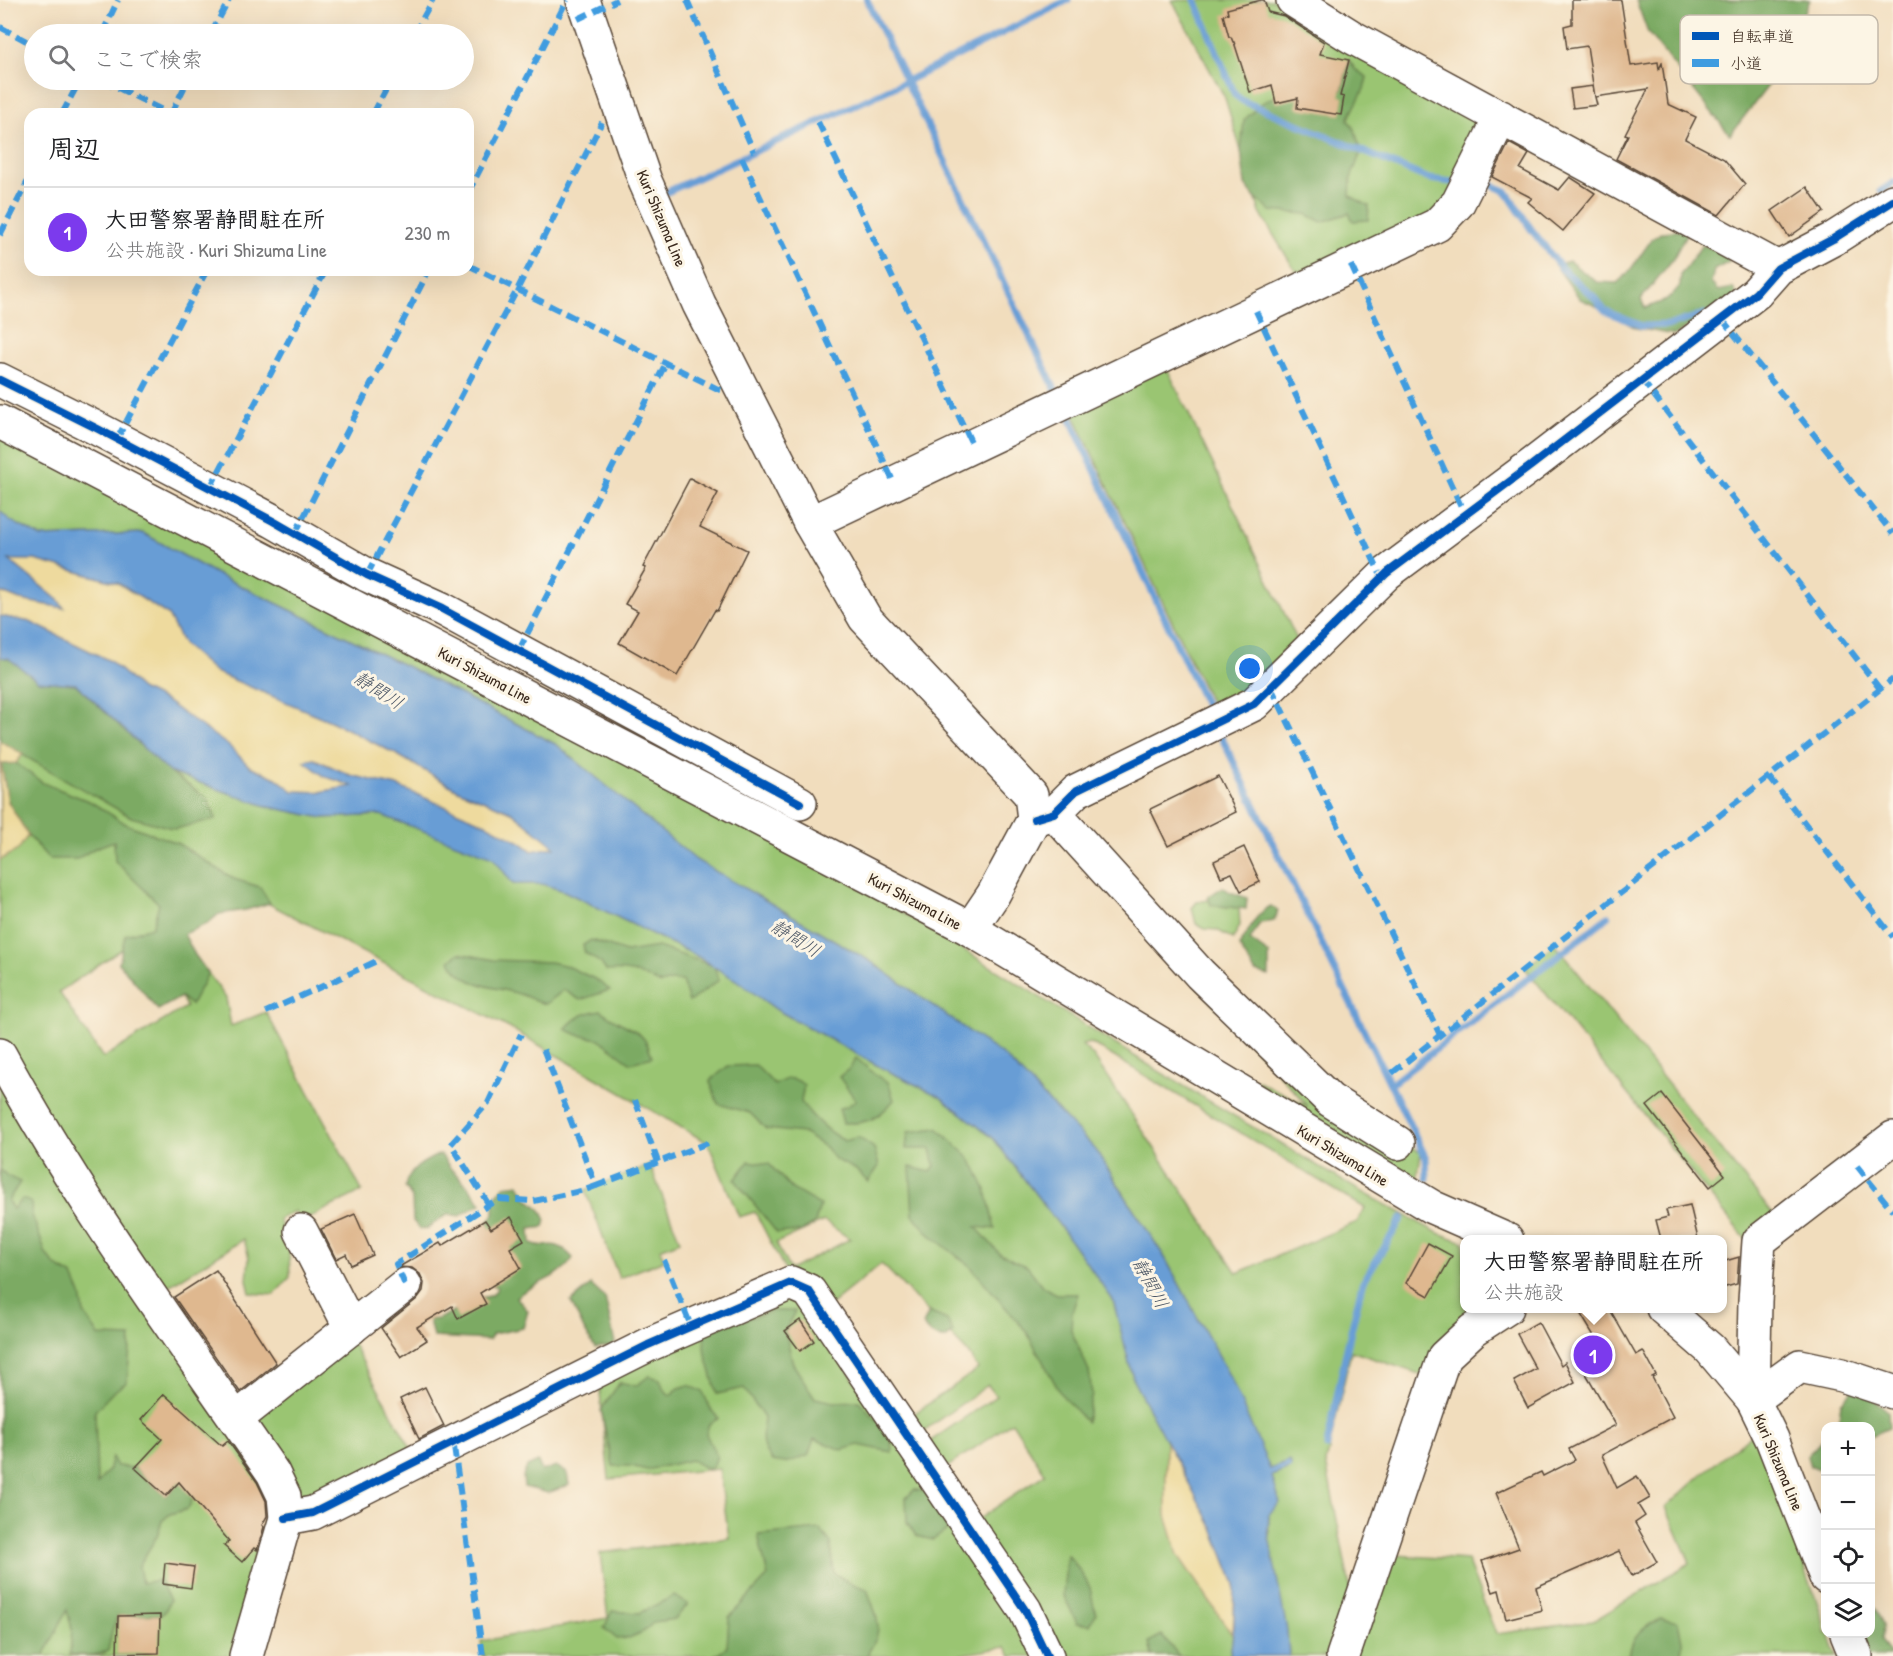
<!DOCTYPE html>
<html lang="ja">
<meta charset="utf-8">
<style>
body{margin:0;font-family:"Patrick Hand","Klee One",sans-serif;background:#f2f2f2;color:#202124}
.controls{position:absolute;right:18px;bottom:18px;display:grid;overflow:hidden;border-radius:12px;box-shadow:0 6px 24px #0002}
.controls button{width:54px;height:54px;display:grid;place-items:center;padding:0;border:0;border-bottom:2px solid #e0e0e0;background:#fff;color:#202124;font:30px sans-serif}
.you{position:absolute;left:1250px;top:669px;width:21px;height:21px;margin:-15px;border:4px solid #fff;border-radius:50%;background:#1a73e8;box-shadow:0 0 0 9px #1a73e833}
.badge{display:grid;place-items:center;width:39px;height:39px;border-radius:50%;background:#7c3aed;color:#fff;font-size:20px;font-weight:700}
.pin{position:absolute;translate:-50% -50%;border:3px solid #fff;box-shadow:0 2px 6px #0006}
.popup{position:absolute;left:1460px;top:1235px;width:267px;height:78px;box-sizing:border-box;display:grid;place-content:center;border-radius:12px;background:#fff;filter:drop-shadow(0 2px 4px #0005);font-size:20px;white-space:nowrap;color:#757577}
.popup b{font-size:22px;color:#202124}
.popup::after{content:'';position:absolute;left:50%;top:100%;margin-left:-12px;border:12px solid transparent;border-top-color:#fff}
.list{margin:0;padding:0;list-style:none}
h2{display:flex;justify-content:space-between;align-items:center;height:78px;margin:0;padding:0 24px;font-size:26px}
h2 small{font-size:20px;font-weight:400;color:#757577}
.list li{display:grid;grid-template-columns:39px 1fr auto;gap:18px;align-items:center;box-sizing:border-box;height:90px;padding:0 24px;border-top:2px solid #e0e0e0}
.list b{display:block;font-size:22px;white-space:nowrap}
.list p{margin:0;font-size:20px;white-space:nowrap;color:#757577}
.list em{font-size:20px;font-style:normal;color:#757577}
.icon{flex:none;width:33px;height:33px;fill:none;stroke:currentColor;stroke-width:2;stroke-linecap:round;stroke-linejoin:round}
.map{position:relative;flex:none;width:1893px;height:1656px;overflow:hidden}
.search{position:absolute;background:#fff;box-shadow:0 6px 24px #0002;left:24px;top:24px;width:450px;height:66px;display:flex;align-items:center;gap:15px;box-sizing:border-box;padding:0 21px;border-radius:33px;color:#757577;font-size:22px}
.panel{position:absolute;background:#fff;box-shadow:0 6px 24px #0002;left:24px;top:108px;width:450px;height:168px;border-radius:18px}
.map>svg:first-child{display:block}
.green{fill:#9ac572;stroke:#6a7848;stroke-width:1.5;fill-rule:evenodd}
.forest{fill:#7baa64;stroke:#5b6a41;stroke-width:1.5}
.sand{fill:#eeda9e;stroke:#94825e;stroke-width:1.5}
.water{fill:#689dd5;stroke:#52647a;stroke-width:1.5}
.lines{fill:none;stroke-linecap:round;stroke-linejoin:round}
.stream{stroke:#689dd5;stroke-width:7}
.building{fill:#dfb88f}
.minor-casing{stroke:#564536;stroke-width:36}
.major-casing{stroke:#564536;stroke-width:36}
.minor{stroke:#fff;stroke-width:33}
.major{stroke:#fff;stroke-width:33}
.quiet{stroke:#3f9ce0;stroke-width:6;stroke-dasharray:12 6;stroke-linecap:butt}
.cycleway-casing{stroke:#fcf5e5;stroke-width:11}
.cycleway{stroke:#0057b8;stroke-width:8}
.labels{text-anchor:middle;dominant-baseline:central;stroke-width:6;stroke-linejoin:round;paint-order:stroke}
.street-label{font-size:16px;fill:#3b2a1e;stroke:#fcf5e5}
.water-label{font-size:18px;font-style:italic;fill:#4d5867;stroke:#fcf5e5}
.key{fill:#fcf5e5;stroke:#c2b8a9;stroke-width:1.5}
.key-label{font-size:16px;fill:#3b2a1e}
</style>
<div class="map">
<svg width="1893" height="1656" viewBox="0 0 1893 1656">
<rect width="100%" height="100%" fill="#fcf5e5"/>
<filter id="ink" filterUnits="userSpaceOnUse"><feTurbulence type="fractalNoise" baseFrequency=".0167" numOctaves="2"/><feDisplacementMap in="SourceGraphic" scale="12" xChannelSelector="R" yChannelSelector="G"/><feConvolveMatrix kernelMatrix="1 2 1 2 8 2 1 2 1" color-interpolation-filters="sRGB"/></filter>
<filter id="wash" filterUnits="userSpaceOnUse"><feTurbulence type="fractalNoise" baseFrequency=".008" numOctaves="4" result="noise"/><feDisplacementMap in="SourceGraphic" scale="24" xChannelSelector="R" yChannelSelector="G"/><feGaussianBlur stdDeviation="1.35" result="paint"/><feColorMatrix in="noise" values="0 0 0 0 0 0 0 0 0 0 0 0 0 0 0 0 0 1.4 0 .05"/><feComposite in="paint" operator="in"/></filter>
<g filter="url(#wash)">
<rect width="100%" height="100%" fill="#f1ddbd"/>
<g class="green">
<path d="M1172 0H1275L1490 119 1451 205 1301 280 1260 213 1225 98Z"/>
<path d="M1163 360 1301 648 1217 716 1069 405Z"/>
<path d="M0 431 780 840 937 933 1147 1064 1355 1188 1438 1233 1464 1242V1308L1498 1309 1425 1376 1351 1351 1326 1463 1351 1593 1339 1656H1289C1286 1609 1266 1559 1269 1514L1232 1381 1165 1258 1095 1149 1005 1057 870 961 696 860 557 745 408 667 218 575 143 533 41 537 11 521 0 511ZM1091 1043 1365 1208 1357 1222 1237 1273 1094 1057 1082 1045Z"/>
<path d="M0 719 175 829 216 818 207 798 169 772 269 807 323 818 381 815 493 857 513 884H542L564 891 695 955 736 980 777 1010 882 1068 939 1096 993 1138 1069 1238 1113 1300 1134 1382 1166 1441V1515L1178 1555 1233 1636 1230 1656H1048L970 1525 1045 1474 1012 1422 936 1475 919 1449 996 1396 988 1385 912 1439 901 1423 978 1369 968 1353 886 1268 881 1264 825 1309 786 1272 755 1212 739 1217 708 1143 515 1031 250 894 122 949 59 992 103 1058 186 1007 181 997 208 973 226 998 231 1026 266 1012 362 1191 301 1222 295 1211 279 1219 289 1251 290 1277 274 1295 250 1293 247 1280 249 1258 244 1239 156 1294 0 1047ZM824 1221 850 1239 790 1270 776 1243Z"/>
<path d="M1209 900 1212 905 1239 908 1240 925 1233 939 1217 930 1205 929 1196 924 1192 908 1197 902Z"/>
<path d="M1555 944 1777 1219 1752 1247 1525 968Z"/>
<path d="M1198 987 1333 1094 1421 1153 1417 1182 1352 1147 1238 1071 1308 1106Z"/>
<path d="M0 1068 280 1498 241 1656H30L0 1219Z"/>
<path d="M650 1165 680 1241 660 1249 664 1260 619 1278 585 1190Z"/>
<path d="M790 1286 1044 1656H1011L1006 1647 953 1656H483L481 1641 608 1618 600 1553 729 1538 719 1469 609 1479 598 1373Z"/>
<path d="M346 1332 417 1459 288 1515 239 1417Z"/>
<path d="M1755 1432 1825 1624 1826 1634H1829L1837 1656H1348L1381 1554 1467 1560 1496 1634 1593 1621 1690 1563 1666 1507 1702 1474Z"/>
</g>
<g class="forest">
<path d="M1636 0H1810L1774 78 1730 135 1648 33Z"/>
<path d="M1349 60 1355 69 1367 77 1364 89 1348 120 1355 130 1361 152 1351 178 1350 196 1369 206 1368 220 1353 221 1349 213 1322 222 1306 214 1271 211 1255 198 1245 185 1241 150 1244 120 1262 103 1301 82 1342 90Z"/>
<path d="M1684 230 1686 234 1673 259 1641 299 1645 308 1667 300 1680 286 1681 274 1702 245 1729 253V262L1714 270 1711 283 1718 291 1733 288 1737 296 1675 335 1636 328 1603 309 1580 299 1555 265 1569 261 1597 282 1617 283 1628 273 1652 239 1662 232Z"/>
<path d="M0 657 8 658 38 681 75 684 169 772 207 798 216 819 175 829 131 817 0 742Z"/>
<path d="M16 763 43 783 91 802 126 824 177 843 234 879 260 887 270 903 246 910 219 914 208 923 184 934 195 955 208 973 191 1005 181 997 158 1010 119 963 125 935 152 927 159 904 115 861 114 841 95 848 77 859H49L28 835 8 802 1 764Z"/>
<path d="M1223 887 1230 892 1247 898 1246 909 1211 905 1208 897Z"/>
<path d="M1271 906 1278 911 1274 921 1260 923 1250 940 1269 954V976L1255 972 1239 946C1250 931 1253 915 1271 906Z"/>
<path d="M591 940 626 952 658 947 714 966 719 980 689 1002 682 981H671L661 984C639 974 632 969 606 971L601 963 585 953 583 945Z"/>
<path d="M459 953 494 960 550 962 564 965 595 979 610 990 580 1000 564 990 546 1004C536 1002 529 997 519 994 495 986 461 987 450 960Z"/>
<path d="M601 1010C614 1023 636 1027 644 1039 648 1044 650 1051 652 1057L631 1063 599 1039 578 1035 565 1029C576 1016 585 1013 601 1010Z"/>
<path d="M856 1058C868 1067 874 1077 888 1082L894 1100C878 1119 868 1124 843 1123L839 1108 846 1107 856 1100 839 1077 850 1068Z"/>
<path d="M755 1065 775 1085C787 1077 792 1076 804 1085L801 1102C813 1118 827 1132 845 1141L858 1137 874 1148 879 1166 868 1182 856 1170 836 1160 825 1147 803 1133 766 1129 750 1113 718 1104 710 1081 728 1066Z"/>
<path d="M937 1128 967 1155 976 1168 986 1190 995 1229 976 1227 1000 1254 1028 1267 1043 1287 1057 1294H1078L1072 1312 1071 1330 1089 1371 1092 1395 1086 1422 1061 1394 1026 1331 971 1267 929 1234 913 1215 910 1167 931 1172 935 1166 931 1149H906L908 1132Z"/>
<path d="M440 1154C445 1159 447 1165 452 1170 464 1181 473 1190 481 1204L459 1216 448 1214 426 1229H420L413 1221 412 1198 405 1187C407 1170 425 1161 440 1154Z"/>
<path d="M749 1161 769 1164 792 1189 820 1205 815 1223 802 1231 777 1233 735 1180Z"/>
<path d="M0 1169 7 1176 20 1182 8 1201 13 1209 22 1199 31 1202 32 1215 46 1254 56 1266 73 1276 81 1295 84 1313 99 1336 131 1337 127 1382 113 1392 95 1411 97 1484 108 1471 112 1457 117 1466 135 1468 166 1496 195 1465 193 1498 188 1509 170 1514 162 1521 157 1536 139 1566 142 1583 159 1580 170 1600 165 1612 160 1615 118 1616 112 1631 108 1651C97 1656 83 1656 70 1654L72 1629 67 1610 44 1656H0Z"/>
<path d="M519 1184 526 1197 541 1210 546 1220 544 1227 530 1229 531 1243C551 1252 551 1235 573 1258 561 1279 534 1282 516 1297L528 1311 523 1328 493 1334 489 1340 433 1337 429 1320 438 1319 482 1297C490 1297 495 1295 497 1287L486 1282 485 1227 494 1214V1199L504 1186Z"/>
<path d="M591 1285 605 1298 615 1343 611 1346 595 1348 584 1330 571 1302Z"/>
<path d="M773 1311H795L785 1331 793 1364 815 1398 834 1402 859 1401 891 1435 892 1452 858 1445 842 1450 814 1439 808 1456 785 1463 772 1461C759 1446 762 1437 764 1418L744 1388 717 1394 704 1348 705 1331Z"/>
<path d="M929 1312 947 1320 953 1332 947 1338C935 1338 930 1335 923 1325Z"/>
<path d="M649 1376 660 1379 664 1390 670 1395 679 1388 689 1385 703 1392 711 1410 719 1418 709 1424 706 1434 717 1457 710 1470 691 1460 647 1470 631 1466H613L601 1410 620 1382 636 1386Z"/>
<path d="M1856 1385 1888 1411 1889 1428 1871 1436 1870 1426H1835L1838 1424 1841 1403Z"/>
<path d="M1825 1437V1473L1810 1466 1807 1456Z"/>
<path d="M538 1462 542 1471 556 1466 567 1473 569 1485 548 1493 524 1487 523 1476 527 1467Z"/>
<path d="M914 1490C935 1489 942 1512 950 1528L933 1540 916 1536 907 1522 906 1498Z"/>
<path d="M820 1529 831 1543 834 1573 848 1582 867 1589C872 1604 882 1623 876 1638 874 1645 869 1649 867 1656H713L727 1647 729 1617 768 1576 758 1535Z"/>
<path d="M1067 1555C1072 1558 1088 1583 1090 1588 1092 1596 1093 1605 1096 1613L1090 1625 1077 1623 1063 1594Z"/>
<path d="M674 1596 688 1604 675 1619 654 1622 643 1632 629 1638 617 1639 604 1628 612 1611 639 1613Z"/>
<path d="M1871 1602 1883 1624 1881 1640 1891 1656H1866L1852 1634H1870Z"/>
<path d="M1661 1618 1678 1622 1682 1641 1681 1656H1629C1632 1635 1644 1627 1661 1618Z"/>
<path d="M1162 1635 1179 1656H1152L1149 1642Z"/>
</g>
<g class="sand">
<path d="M8 559 35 560 118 583 168 615 183 644 281 699 333 722 396 754 458 790 512 812 556 847 533 851 520 842 483 823 397 786 350 775 315 759 324 776 353 786 320 792 293 791 276 778 249 766 229 746 167 702 141 689 110 661 30 622 0 616V592L20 600 64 608 58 600Z"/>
<path d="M0 741 23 754 16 763 1 764 8 802 28 835 18 850 0 860Z"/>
<path d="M1166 1441 1212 1526 1235 1584 1233 1636 1178 1555 1166 1515Z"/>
</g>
<path class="water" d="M0 511 11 521 41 537 143 533 218 575 408 667 557 745 696 860 870 961 1005 1057 1095 1149 1165 1258 1232 1381 1270 1469 1290 1461 1292 1468 1272 1476 1280 1503 1269 1514 1268 1531 1287 1630 1289 1656H1230L1234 1626 1235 1584 1212 1526 1134 1382 1113 1300 1069 1238 993 1138 939 1096 882 1068 777 1010 736 980 695 955 564 891 542 884H513L493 857 381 815 323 818 269 807 169 772 76 684 38 681 8 658 0 657V616L30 622 110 661 141 689 167 702 229 746 249 766 276 778 293 791 320 792 352 786 324 776 304 761 314 759 350 775 397 786 484 823 520 842 532 851 555 847 512 812 458 790 396 754 333 722 215 672 183 644 168 615 118 583 35 560H9L58 600 64 608 20 600 0 592Z"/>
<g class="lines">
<g class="stream">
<path d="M867 0 1058 395"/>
<path d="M1195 0 1235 95 1243 101 1429 179 1459 183"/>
<path d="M1479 180 1506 191 1531 229 1562 269 1593 296 1605 311 1642 326 1670 325 1704 314"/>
<path d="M1881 191 1893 183"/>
<path d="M667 192 907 81 1068 0"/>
<path d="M1066 410 1210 714"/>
<path d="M1218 730 1426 1158 1427 1178"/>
<path d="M1391 1084 1608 917"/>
<path d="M1327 1446 1345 1357 1362 1284 1402 1218"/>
</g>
</g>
<g id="blocks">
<g class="building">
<path d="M1261 0H1264L1268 12 1284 16 1324 42 1320 54 1349 60 1340 96 1344 97 1341 115 1297 108 1298 98 1276 103 1272 85 1250 92 1234 42H1233L1231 37H1229L1223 15 1228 14 1227 9Z"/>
<path d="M1572 0H1621L1631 66 1658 62 1659 69 1662 63 1668 104 1696 117 1685 139 1724 159 1745 184 1719 215 1616 159 1628 135 1625 134 1648 89 1595 97 1597 105 1573 108 1570 89 1593 86 1595 97 1587 46 1567 49 1564 26 1572 24Z"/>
<path d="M1509 143 1529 154 1520 169 1559 190 1570 177 1595 193 1563 231 1528 202 1532 198 1492 177Z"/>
<path d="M1807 187 1824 212 1789 237 1772 211Z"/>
<path d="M690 478 718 493 700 527 747 550 717 611 715 610 677 676 619 643 638 611 625 604 646 568 643 567Z"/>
<path d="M1218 776 1236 812 1168 846 1150 809Z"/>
<path d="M1244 847 1260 882 1241 891 1232 873 1221 877 1214 861Z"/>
<path d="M1662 1094 1725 1175 1710 1187 1647 1106Z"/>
<path d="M1690 1205 1698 1239H1661L1656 1220 1668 1217 1666 1210Z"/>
<path d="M355 1214 373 1255 351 1265 346 1254 336 1259 321 1229Z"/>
<path d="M511 1217 524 1240 510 1248 521 1268 480 1293 486 1304 458 1319 452 1306 417 1327 427 1340 401 1357 381 1328 417 1299 423 1291 424 1283 420 1274 412 1268 399 1267 440 1243 442 1246 485 1220 491 1229Z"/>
<path d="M1428 1243 1452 1256 1429 1296 1406 1283Z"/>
<path d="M1739 1257 1737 1284 1722 1288V1262Z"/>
<path d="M216 1270 276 1363 240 1392 174 1297Z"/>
<path d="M1577 1308H1609L1636 1355 1643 1351 1656 1375 1652 1377 1673 1417 1602 1455 1617 1488 1637 1476 1650 1498 1638 1505 1645 1516 1635 1523 1657 1562 1632 1576 1619 1551 1536 1587 1542 1610 1506 1619 1499 1590 1493 1592 1482 1561 1519 1548 1496 1493 1541 1472 1543 1476 1575 1460 1569 1449 1616 1425 1585 1372 1608 1359Z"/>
<path d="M800 1320 814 1341 800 1351 785 1331Z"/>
<path d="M1538 1322 1561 1365 1565 1362 1575 1382 1528 1408 1514 1381 1536 1369 1517 1334Z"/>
<path d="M425 1387 444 1426 419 1439 400 1399Z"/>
<path d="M164 1394 222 1446 228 1441 257 1482 266 1501 267 1516 262 1525 264 1527 257 1550 254 1548 242 1562 224 1546 229 1541 179 1482 166 1496 135 1468 162 1439 141 1420Z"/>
<path d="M165 1563 194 1567 191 1588 163 1584Z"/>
<path d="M160 1615 159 1653 117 1654 118 1616Z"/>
</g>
</g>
</g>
<g filter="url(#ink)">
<use href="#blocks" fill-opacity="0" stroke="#564536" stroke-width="1.5"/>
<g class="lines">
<defs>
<g id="minor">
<path d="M1293 0 1352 37 1778 268"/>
<path d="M0 380 98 429 273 521 367 575 442 609 800 803"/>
<path d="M810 523 1437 225 1458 203 1501 117"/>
<path d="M1054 813 1200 974 1330 1100 1398 1143"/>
<path d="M1034 819 1054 813 1076 791 1254 704 1387 573 1532 465 1756 293 1778 268 1833 239 1893 201"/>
<path d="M0 1055C79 1201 179 1336 273 1473L284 1496 286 1518 246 1656"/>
<path d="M301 1231 351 1328"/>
<path d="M1753 1400 1755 1301 1759 1241 1893 1138"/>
<path d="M1753 1400 1800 1366 1842 1375 1893 1392"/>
<path d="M236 1419 405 1285"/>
<path d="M286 1518 313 1513 648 1345 791 1283 809 1291 1025 1610 1047 1656"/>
<path d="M1343 1656 1444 1357 1473 1330 1507 1308"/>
</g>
<g id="major">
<path d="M583 0 645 181 699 304 810 523 865 618 1031 795 1034 819 993 895 970 929"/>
<path d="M0 422 970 929 1432 1207 1507 1240"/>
<path d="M1663 1308 1710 1349 1753 1400 1772 1439 1826 1577"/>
<path d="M1847 1634 1856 1656"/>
</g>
</defs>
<use href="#minor" class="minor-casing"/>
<use href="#major" class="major-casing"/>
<use href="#minor" class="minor"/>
<use href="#major" class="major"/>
<g class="quiet">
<path d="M687 0 754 152"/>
<path d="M578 19 617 0"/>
<path d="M0 27 34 45"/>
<path d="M102 34 118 0"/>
<path d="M211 34 229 0"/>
<path d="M414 34 433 0"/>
<path d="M102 80 170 114"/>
<path d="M62 114 80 80"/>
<path d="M171 114 188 80"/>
<path d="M373 114 391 80"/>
<path d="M818 122 973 446"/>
<path d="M742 158 894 483"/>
<path d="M468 193 567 0"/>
<path d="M0 235 30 177"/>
<path d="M468 265 722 391"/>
<path d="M1351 265 1465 515"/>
<path d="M1256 311 1382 578"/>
<path d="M1722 319 1893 534"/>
<path d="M1642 380 1880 689"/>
<path d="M117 439 207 270"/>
<path d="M210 488 326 270"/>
<path d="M295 534 429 270"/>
<path d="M367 575 517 290 602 122"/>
<path d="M519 650 666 363"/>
<path d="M1271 687 1440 1035"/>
<path d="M1769 777 1893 937"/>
<path d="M266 1012 379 960"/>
<path d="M1392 1073 1893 679"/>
<path d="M635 1100 658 1162"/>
<path d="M1857 1166 1893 1211"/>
<path d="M596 1186 708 1143"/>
<path d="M489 1205 451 1144 488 1103 521 1034"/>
<path d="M664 1260 691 1326"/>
<path d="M405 1285 396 1264 498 1199 534 1201 585 1190 596 1186 542 1046"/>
<path d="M454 1447 483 1656"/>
</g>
<defs>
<g id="cycleway">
<path d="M0 380 98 429 273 521 367 575 442 609 800 803"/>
<path d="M1034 819 1054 813 1076 791 1254 704 1387 573 1532 465 1756 293 1778 268 1833 239 1893 201"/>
<path d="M286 1518 313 1513 648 1345 791 1283 809 1291 1025 1610 1047 1656"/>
</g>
</defs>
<use href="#cycleway" class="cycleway-casing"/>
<use href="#cycleway" class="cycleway"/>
</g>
</g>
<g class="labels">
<g class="street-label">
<text transform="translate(662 218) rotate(67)">Kuri Shizuma Line</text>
<text transform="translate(485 675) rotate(28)">Kuri Shizuma Line</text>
<text transform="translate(915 901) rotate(28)">Kuri Shizuma Line</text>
<text transform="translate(1343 1155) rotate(31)">Kuri Shizuma Line</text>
<text transform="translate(1779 1462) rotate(67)">Kuri Shizuma Line</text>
</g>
<g class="water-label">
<text transform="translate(379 690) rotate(33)">静間川</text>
<text transform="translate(796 938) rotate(32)">静間川</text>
<text transform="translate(1151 1283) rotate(62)">静間川</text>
</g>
</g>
<rect x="1680" y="15" width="198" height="69" rx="9" class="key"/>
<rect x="1692" y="32" width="27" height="8" fill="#0057b8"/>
<rect x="1692" y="59" width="27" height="8" fill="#3f9ce0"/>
<g class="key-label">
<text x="1730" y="42">自転車道</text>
<text x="1730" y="69">小道</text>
</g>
</svg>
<div class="controls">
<button>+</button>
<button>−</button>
<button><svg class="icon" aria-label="locate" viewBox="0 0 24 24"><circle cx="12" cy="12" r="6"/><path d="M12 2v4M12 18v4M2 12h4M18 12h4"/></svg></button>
<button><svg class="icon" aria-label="layers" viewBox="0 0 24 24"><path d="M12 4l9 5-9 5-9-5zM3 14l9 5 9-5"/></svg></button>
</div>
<div class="you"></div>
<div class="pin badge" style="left:1593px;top:1355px">1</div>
<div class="popup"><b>大田警察署静間駐在所</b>公共施設</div>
<div class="search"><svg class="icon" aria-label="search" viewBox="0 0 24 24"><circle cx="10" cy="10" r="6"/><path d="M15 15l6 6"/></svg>ここで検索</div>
<section class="panel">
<h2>周辺<small></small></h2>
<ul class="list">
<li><span class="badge">1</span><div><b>大田警察署静間駐在所</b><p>公共施設 · Kuri Shizuma Line</p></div><em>230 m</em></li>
</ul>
</section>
</div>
